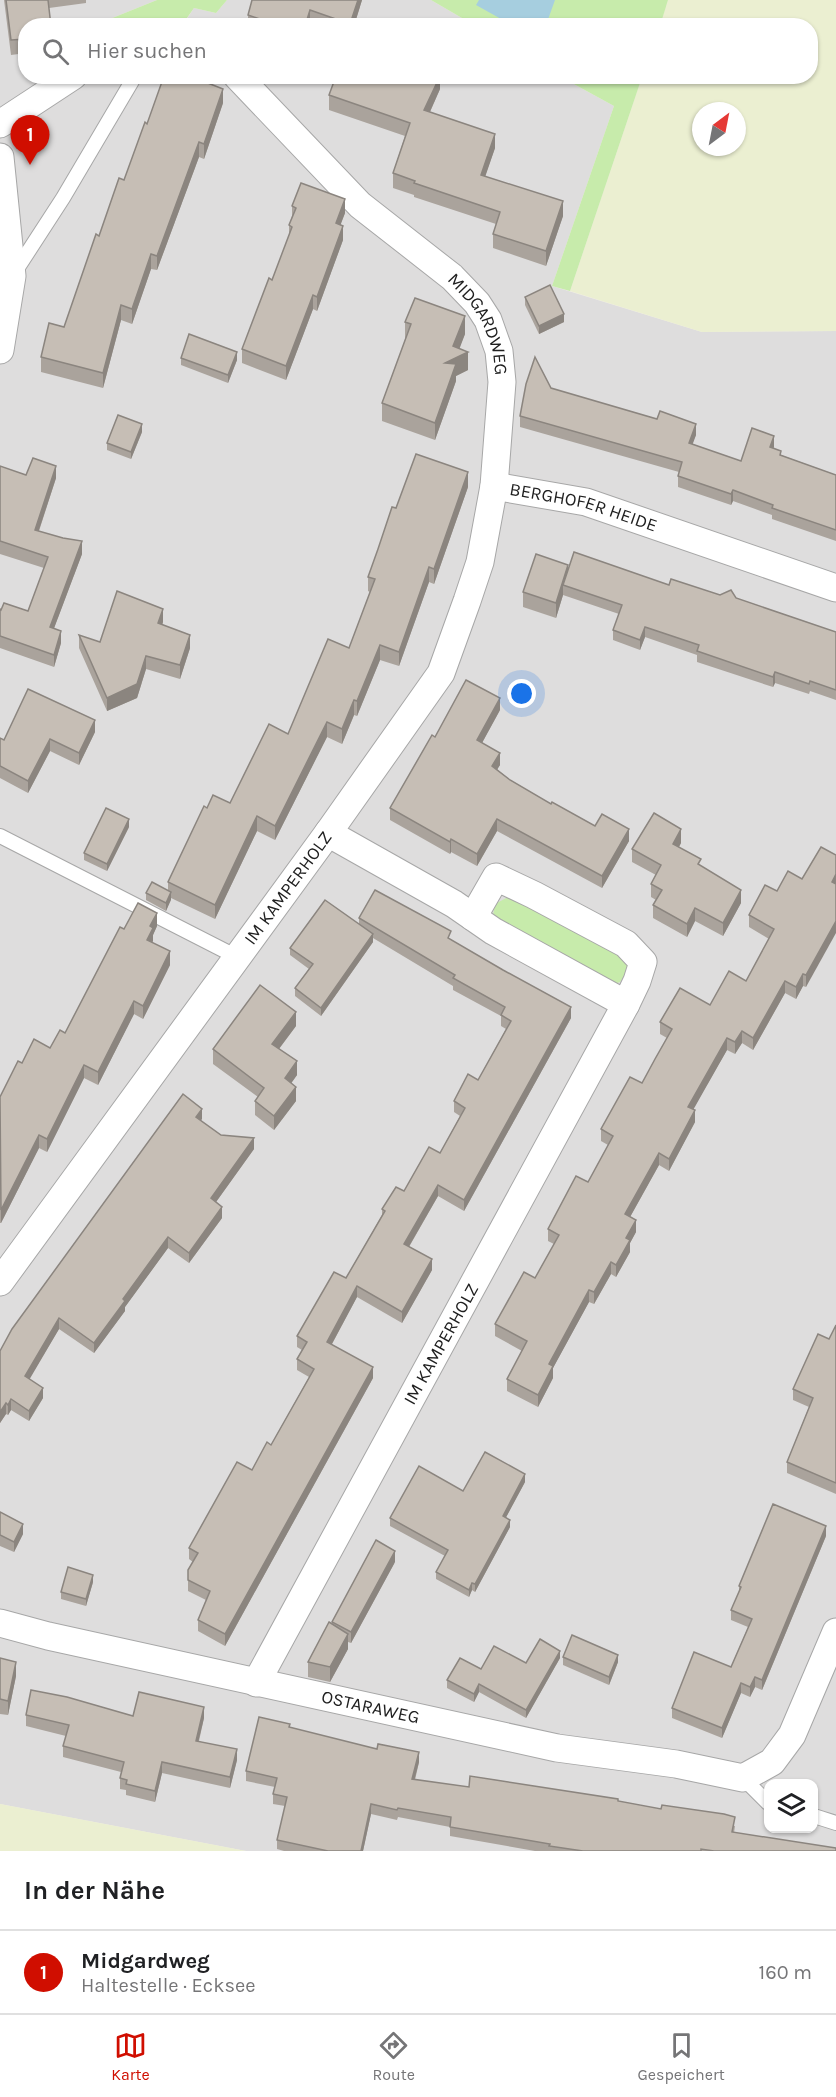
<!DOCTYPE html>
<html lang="de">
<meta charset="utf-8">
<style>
body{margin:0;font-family:Karla,sans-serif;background:#f2f2f2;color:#202124}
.controls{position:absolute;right:18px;bottom:18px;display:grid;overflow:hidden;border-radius:12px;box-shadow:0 2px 4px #0004}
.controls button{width:54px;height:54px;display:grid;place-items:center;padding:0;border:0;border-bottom:2px solid #e0e0e0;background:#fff;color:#202124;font:30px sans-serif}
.compass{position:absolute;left:692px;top:102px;width:54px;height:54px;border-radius:50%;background:#fff;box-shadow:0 2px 4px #0004;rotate:32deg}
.you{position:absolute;left:522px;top:694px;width:21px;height:21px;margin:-15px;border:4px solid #fff;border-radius:50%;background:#1a73e8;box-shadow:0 0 0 9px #1a73e833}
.badge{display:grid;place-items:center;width:39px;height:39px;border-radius:50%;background:#d00e00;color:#fff;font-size:20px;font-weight:700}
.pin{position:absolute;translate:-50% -50px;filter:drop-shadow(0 2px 3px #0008)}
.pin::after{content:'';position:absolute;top:32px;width:21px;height:18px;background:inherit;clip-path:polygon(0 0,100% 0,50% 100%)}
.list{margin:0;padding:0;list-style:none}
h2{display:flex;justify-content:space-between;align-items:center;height:78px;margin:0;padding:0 24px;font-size:26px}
h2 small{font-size:20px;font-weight:400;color:#757577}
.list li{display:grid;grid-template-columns:39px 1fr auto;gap:18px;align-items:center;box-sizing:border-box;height:84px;padding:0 24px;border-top:2px solid #e0e0e0}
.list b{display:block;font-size:22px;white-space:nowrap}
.list p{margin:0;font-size:20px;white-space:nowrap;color:#757577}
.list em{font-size:20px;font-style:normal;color:#757577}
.icon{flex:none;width:33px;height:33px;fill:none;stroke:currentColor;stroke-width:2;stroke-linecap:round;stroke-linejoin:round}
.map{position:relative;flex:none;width:836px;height:1851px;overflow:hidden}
.search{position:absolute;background:#fff;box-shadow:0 2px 4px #0004;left:18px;right:18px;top:18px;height:66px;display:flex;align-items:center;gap:15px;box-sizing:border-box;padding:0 21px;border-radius:24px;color:#757577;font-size:22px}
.sheet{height:162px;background:#fff}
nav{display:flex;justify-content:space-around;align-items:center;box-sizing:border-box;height:84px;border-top:2px solid #e0e0e0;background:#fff;font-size:16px;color:#757577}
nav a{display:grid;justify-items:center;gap:3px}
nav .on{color:#d00e00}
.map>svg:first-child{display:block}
.residential{fill:#dedddd;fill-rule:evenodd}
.farmland{fill:#ebefd1;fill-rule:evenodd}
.grass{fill:#c7ebab}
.water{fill:#a6cedf}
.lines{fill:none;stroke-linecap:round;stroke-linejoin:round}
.lane-casing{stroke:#a7a7a7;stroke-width:16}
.street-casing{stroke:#a7a7a7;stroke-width:29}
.lane{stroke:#fff;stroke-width:14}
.street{stroke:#fff;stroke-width:27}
.wall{fill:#aaa39c}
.shaded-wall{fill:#8b857f}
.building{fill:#c6beb5;stroke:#8b857f;stroke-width:1.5}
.labels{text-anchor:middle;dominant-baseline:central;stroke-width:6;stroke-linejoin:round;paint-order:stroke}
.street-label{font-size:18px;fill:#202020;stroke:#fff}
</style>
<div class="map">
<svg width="836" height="1851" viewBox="0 0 836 1851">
<rect width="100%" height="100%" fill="#f1eee6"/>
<g class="residential">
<path d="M0 0H157L95 25 26 26V76L561 77 614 106 552 286 702 332 836 331V1851H246L0 1804ZM768 1784H814V1828H768Z"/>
<path d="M227 0H431L474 25 182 26 194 8 216 13Z"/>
</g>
<g class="farmland">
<path d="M668 0H836V331L702 332 570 291 642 77 810 76V26L660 25ZM701 111H737V147H701Z"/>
<path d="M0 1804 246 1851H0Z"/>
</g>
<g class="grass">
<path d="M157 0H227L216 13 194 8 182 25H95Z"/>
<path d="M431 0H668L660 26 474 25Z"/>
<path d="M561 77H642L570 291 552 286 614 106Z"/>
<path d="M508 897 626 958 628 970 620 982 610 986 498 924 493 915 495 904Z"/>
</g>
<path class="water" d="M479 0H555L546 25H512L476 5Z"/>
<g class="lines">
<defs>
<g id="lane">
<path d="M15 272 63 198 135 76"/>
<path d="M0 836 237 957"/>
<path d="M743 1778 768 1803"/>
<path d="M814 1816 836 1823"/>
</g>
<g id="street">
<path id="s1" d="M237 76 360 205 452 277 477 303 488 320 499 351 502 382 494 486 480 562 467 601 441 673 328 833"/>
<path d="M0 124 73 76"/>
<path d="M0 157 12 276 0 350"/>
<path id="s2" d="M494 486 586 502 836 588"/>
<path d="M473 917 496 877 534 895 626 944 643 962 637 981 626 1004"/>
<path id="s3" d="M0 1282 328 833 454 904 493 931 626 1004 256 1683"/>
<path id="s4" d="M0 1623 48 1636 557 1748 676 1764 743 1778 772 1762 792 1735 836 1632"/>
</g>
</defs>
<use href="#lane" class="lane-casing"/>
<use href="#street" class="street-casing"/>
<use href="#lane" class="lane"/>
<use href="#street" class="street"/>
</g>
<g class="wall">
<path d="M4 0H86V3L49 8 26 26V53L11 55Z"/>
<path d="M252 0H362L354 26H248V15Z"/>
<path d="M440 76V89L430 112 495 148 485 176 563 216 546 266 493 248V234L496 224 414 197V195L393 188V173L405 136 329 110V95Z"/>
<path d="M223 103 204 159 199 157 157 270 151 269 132 324 121 320 103 388 41 372V357L64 327 99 236 124 180 147 124Z"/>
<path d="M292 206 345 213 340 225 343 240 317 311 313 309 286 380 242 363V349L272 280 289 237V225L292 216Z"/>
<path d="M525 297 564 322 539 334 525 305Z"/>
<path d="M405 322 465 334 459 348 468 370 456 376V381L435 440 382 421V403L405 340Z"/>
<path d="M181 358 237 360 228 383 181 365Z"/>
<path d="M551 388 696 435 692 444 741 461 774 447 773 448 781 455 836 475V541L772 519V515L733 501 731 505 678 487V476L679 472 520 427V416Z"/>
<path d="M142 432 131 459 107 450V443Z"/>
<path d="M0 466 26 475 56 478 39 531 82 554 54 628 61 643 54 667 0 648V609L28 611 44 568 0 554Z"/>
<path d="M468 487 434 584 429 582 399 666 380 660 357 716 354 715 342 744 327 737 275 840 257 831 215 919 171 898 166 911 146 900V893L168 890V882L207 808 230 803 288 734 349 648 370 592 368 591V577L396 508Z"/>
<path d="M568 570 669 585 736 598 836 632V700L810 691 809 694 775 683 773 687 697 662V655L645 637 640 650 613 640V630L619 614 563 595 556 618 523 607V592Z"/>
<path d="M163 622 162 625 190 648 180 679 146 669 137 698 107 711 79 648V635L100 642Z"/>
<path d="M500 710 482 743 500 765 497 769 510 780 551 804 595 826 629 841 602 888 497 831 477 866 451 852 450 854 390 820V808L435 737Z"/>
<path d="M95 732 79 765 50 751 28 793 0 778V738L4 740Z"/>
<path d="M129 827 107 871 84 860V853Z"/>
<path d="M681 843 679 847 741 903 723 936 695 921 687 937 653 918V905L656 900 651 897V884L656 875 632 862V849Z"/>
<path d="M821 847 806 987 803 986 796 999 785 993 753 1050 742 1043 735 1054 727 1050 693 1109 695 1122 669 1171 659 1165 630 1217 636 1232 630 1243V1252L616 1277 611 1274 594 1304 589 1302 553 1368V1378L538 1407 507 1391V1379L522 1351 495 1336V1324L535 1278 554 1244 548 1241V1229L588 1182 608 1145 601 1141V1129L642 1083 667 1038 660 1034V1022L710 1005 746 981 769 939 749 927V915L777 891 802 879Z"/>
<path d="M359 918 451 940 571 1018 464 1211 438 1196 409 1247 432 1270 402 1323 357 1297 332 1344 373 1378 225 1646 198 1631V1620L206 1600 188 1591V1570L193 1562 189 1559V1548L252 1470 271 1445 309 1377 297 1370V1359L302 1350 297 1347V1336L346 1278 382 1215V1209L404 1191 440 1153 460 1116 454 1112V1101L478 1080 506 1029 501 1026V1016L453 990V986L373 938V942L321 1016 295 996V988L309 969 290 955V948L359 924Z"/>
<path d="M157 926 153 935 152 943 170 965 143 1019 134 1014 98 1085 84 1078 47 1152 39 1148 1 1223H0V1097L22 1063 50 1048 65 1033 124 929Z"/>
<path d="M296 1026 279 1049 297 1075 291 1083 296 1101 274 1130 255 1115V1101L258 1097 213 1064V1049Z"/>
<path d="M202 1119 201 1121 221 1135 254 1149 216 1202 222 1218 189 1263 168 1248 125 1307V1311L94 1353 59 1329 29 1379 43 1398 29 1421 11 1410 8 1415 6 1414 0 1423V1351Z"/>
<path d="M836 1325V1494L787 1473V1462L809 1407 793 1400V1389L829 1339Z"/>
<path d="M525 1482 506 1517 510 1527 475 1592 472 1590 469 1597 436 1579V1572L445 1556 390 1526V1518L463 1491Z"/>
<path d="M0 1512 23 1534 14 1552 0 1546Z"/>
<path d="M826 1536 762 1690 755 1687 750 1697 741 1693 722 1738 672 1718V1708L731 1667 748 1627 731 1620V1610L739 1593V1586Z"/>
<path d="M395 1562 351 1643 348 1642V1649L330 1682 308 1677V1662L332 1624V1622Z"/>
<path d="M93 1582 86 1606 61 1599V1592Z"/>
<path d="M563 1657 618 1662 609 1685 563 1665Z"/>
<path d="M0 1658 16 1676 8 1715 0 1714Z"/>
<path d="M560 1658 526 1718 479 1692 474 1702 447 1688V1680L481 1669Z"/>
<path d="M26 1715 133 1716 204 1718 199 1741 237 1760 230 1788 162 1773 155 1802 126 1795V1790L120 1789V1778L121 1772 63 1757V1746L66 1736 26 1726Z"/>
<path d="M290 1727 419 1762 415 1780 469 1787 618 1802 735 1826 734 1833 836 1851H535L450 1836V1827L398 1817 397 1820 371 1814 363 1851H284L277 1849V1840L285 1806 273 1804V1794L275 1787 246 1781V1771Z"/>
</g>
<g class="shaded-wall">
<path d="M358 0H362L354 26H350Z"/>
<path d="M310 10V26H305Z"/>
<path d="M440 76V89L424 125V110Z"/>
<path d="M223 89V103L204 159V144Z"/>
<path d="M495 134V148L481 189V175Z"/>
<path d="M199 142V157L157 270V256Z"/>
<path d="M345 199V213L336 237V223Z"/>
<path d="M563 201V216L546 266V251Z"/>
<path d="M343 226V240L317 311V297Z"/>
<path d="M151 254V269L132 324V309Z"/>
<path d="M313 295V309L286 380V366Z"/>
<path d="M121 305V320L103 388V373Z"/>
<path d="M564 314V322L539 334V326Z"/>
<path d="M465 316V334L456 358 468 352V370L456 376V381L435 440V423L445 363 453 346Z"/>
<path d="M237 352V360L228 383V375Z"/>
<path d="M142 424V432L131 459V452Z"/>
<path d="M696 424V435L689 454V443Z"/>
<path d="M774 436V447L770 458V447Z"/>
<path d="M56 466V478L35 542V530Z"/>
<path d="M468 472V487L434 584V569Z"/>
<path d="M733 490V501L731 505V494Z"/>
<path d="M82 541V554L50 639V627Z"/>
<path d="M568 565V580L563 585V595L556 618V603Z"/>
<path d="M429 567V582L399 666V652Z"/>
<path d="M163 609V622L158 637V623Z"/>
<path d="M645 627V637L640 650V640Z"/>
<path d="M61 631V643L54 667V655Z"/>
<path d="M190 635V648L180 679V665Z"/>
<path d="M380 645V660L357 716V701Z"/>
<path d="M146 656V669L137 698 107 711V698Z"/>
<path d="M775 672V683L773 687V677Z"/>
<path d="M500 698V710L477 752V740Z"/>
<path d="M354 700V715L342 744V729Z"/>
<path d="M95 720V732L79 765V753Z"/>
<path d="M327 722V737L275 840V826Z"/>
<path d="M50 739V751L28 793V781Z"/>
<path d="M500 753V765L492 778V766Z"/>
<path d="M257 816V831L215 919V905Z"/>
<path d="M129 819V827L107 871V864Z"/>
<path d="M497 819V831L477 866V854Z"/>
<path d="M629 829V841L602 888V876Z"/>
<path d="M681 829V843L673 857V844Z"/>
<path d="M451 839V852L450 854V842Z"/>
<path d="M836 874V886L832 882Z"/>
<path d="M741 890V903L723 936V923Z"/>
<path d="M171 892V900L166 911V903Z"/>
<path d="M695 908V921L687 937V924Z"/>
<path d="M157 913V926L153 935V941L147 953V940L150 926Z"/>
<path d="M836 921V933L806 987V975Z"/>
<path d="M373 934V942L321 1016V1008Z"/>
<path d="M170 951V965L143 1019V1006Z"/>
<path d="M803 974V986L796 999V987Z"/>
<path d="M785 981V993L753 1050V1038Z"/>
<path d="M134 1001V1014L98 1085V1072Z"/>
<path d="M571 1007V1018L464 1211V1200Z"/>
<path d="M296 1012V1026L272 1058V1044Z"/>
<path d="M742 1031V1043L735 1054V1042Z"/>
<path d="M727 1038V1050L688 1119V1107Z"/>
<path d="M297 1061V1075L285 1092V1078Z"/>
<path d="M84 1065V1078L47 1152V1139Z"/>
<path d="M296 1087V1101L274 1130V1116Z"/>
<path d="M202 1109V1119L196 1127V1117Z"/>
<path d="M695 1110V1122L669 1171V1159Z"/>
<path d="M39 1135V1148L1 1223V1210Z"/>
<path d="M254 1138V1149L211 1209V1198Z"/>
<path d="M659 1153V1165L625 1226V1214Z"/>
<path d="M438 1185V1196L404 1255V1244Z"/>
<path d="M222 1207V1218L189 1263V1253Z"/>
<path d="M636 1220V1232L630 1243V1252L616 1277V1265L626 1238Z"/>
<path d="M168 1237V1248L125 1307V1311L94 1353V1343L123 1299Z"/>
<path d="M432 1259V1270L402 1323V1312Z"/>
<path d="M611 1262V1274L594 1304V1292Z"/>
<path d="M357 1286V1297L327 1353V1342Z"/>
<path d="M589 1290V1302L553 1368V1378L538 1407V1395L549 1364Z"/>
<path d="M59 1318V1329L25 1387V1376Z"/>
<path d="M373 1367V1378L225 1646V1634Z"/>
<path d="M43 1388V1398L29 1421V1411Z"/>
<path d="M11 1399V1410L8 1415V1405Z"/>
<path d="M6 1403V1414L0 1423V1412Z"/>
<path d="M525 1474V1482L503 1523V1516Z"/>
<path d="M510 1520V1527L475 1592V1584Z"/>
<path d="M23 1524V1534L14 1552V1542Z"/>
<path d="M826 1526V1536L762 1690V1680Z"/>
<path d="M395 1551V1562L351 1643V1632Z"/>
<path d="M93 1575V1582L86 1606V1599Z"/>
<path d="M472 1583V1590L469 1597V1590Z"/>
<path d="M348 1634V1649L330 1682V1667Z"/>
<path d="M560 1651V1658L526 1718V1710Z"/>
<path d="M618 1655V1662L609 1685V1677Z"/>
<path d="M16 1662V1676L8 1715V1701Z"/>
<path d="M755 1677V1687L750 1697V1687Z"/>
<path d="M741 1683V1693L722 1738V1728Z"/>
<path d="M479 1684V1692L474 1702V1694Z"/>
<path d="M204 1707V1718L196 1751V1741Z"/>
<path d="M237 1749V1760L230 1788V1777Z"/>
<path d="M419 1752V1762L412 1789V1779Z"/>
<path d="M162 1762V1773L155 1802V1791Z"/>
<path d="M371 1804V1814L363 1851H361Z"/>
</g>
<g class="building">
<path d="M6 0H48L51 26H26V39L11 40Z"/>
<path d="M252 0H358L350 24 310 10 305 26H280L248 15Z"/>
<path d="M164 76H190L223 89 204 144 199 142 157 256 151 254 132 309 121 305 103 373 41 357 49 323 64 327 96 234 99 236 119 178 124 180 145 122 147 124Z"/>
<path d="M336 76H440L424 110 495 134 481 175 563 201 546 251 493 234 500 212 414 183 415 181 393 173 410 123 329 95Z"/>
<path d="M301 183 345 199 336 223 343 226 317 297 313 295 286 366 242 349 269 278 272 280 292 227 289 225 296 208 292 206Z"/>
<path d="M550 285 564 314 539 326 525 297Z"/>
<path d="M415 298 465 316 453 346 468 352 445 363 456 364 435 423 382 403 411 324 405 322Z"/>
<path d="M189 334 237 352 228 375 181 358Z"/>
<path d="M535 357 551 388 657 419 660 411 696 424 689 443 741 461 752 428 774 436 770 447 781 451 780 455 836 475V530L772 508 773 505 733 490 731 494 678 476 682 462 520 416 526 384Z"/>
<path d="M118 415 142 424 131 452 107 443Z"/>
<path d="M416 454 468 472 434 569 429 567 399 652 380 645 357 701 354 700 342 729 327 722 275 826 257 816 215 905 168 882 204 806 207 808 213 795 230 803 269 724 288 734 328 639 349 648 375 579 368 577 378 549 392 507 396 508Z"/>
<path d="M33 458 56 466 35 530 63 538 82 541 50 627 61 631 54 655 0 636V609L1 610 4 603 28 611 48 557 0 541V466L26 475Z"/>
<path d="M574 552 669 585 671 579 720 595 731 590 736 598 836 632V690L810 681 809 684 775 672 773 677 697 651 699 645 645 627 640 640 613 630 622 605 563 585Z"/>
<path d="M536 554 568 565 556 603 523 592Z"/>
<path d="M117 591 163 609 158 623 190 635 180 665 146 656 137 684 107 698 79 635 100 642Z"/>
<path d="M466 680 500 698 477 740 500 753 492 766 510 780 551 804 552 802 595 826 602 814 629 829 602 876 497 819 477 854 451 839 450 842 390 808 432 735 435 737Z"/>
<path d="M28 689 95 720 79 753 50 739 28 781 0 766V738L4 740Z"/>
<path d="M106 808 129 819 107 864 84 853Z"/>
<path d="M654 813 681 829 673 844 701 859 698 864 741 890 723 923 695 908 687 924 653 905 662 890 651 884 661 865 632 849Z"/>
<path d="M821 847 836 855V874L832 882 836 884V921L806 975 803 974 796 987 785 981 753 1038 742 1031 735 1042 727 1038 688 1107 695 1110 669 1159 659 1153 625 1214 636 1220 626 1238 630 1240 616 1265 611 1262 594 1292 589 1290 549 1364 553 1366 538 1395 507 1379 527 1341 495 1324 524 1272 535 1278 559 1235 548 1229 576 1176 588 1182 613 1136 601 1129 630 1077 642 1083 655 1059 672 1029 660 1022 680 988 710 1005 729 971 746 981 774 929 749 915 765 885 777 891 788 871 802 879Z"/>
<path d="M152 882 171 892 166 903 146 893Z"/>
<path d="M375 890 451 931 448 938 503 970 571 1007 464 1200 438 1185 404 1244 432 1259 402 1312 357 1286 327 1342 373 1367 225 1634 198 1620 210 1591 188 1580V1570L198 1553 189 1548 237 1462 252 1470 267 1442 271 1445 314 1369 297 1359 307 1342 297 1336 334 1272 346 1278 385 1211 382 1209 396 1187 404 1191 429 1147 440 1153 465 1108 454 1101 468 1074 478 1080 511 1021 501 1015 505 1007 453 978 455 975 359 918Z"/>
<path d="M325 900 373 934 321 1008 295 988 313 964 290 948Z"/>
<path d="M138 903 157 913 150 926 153 928 147 940 170 951 143 1006 134 1001 98 1072 84 1065 47 1139 39 1135 1 1210 0 1097 18 1061 22 1063 34 1039 50 1048 60 1030 65 1033 120 927 124 929Z"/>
<path d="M260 985 296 1012 272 1044 297 1061 285 1078 296 1087 274 1116 255 1101 264 1088 213 1049Z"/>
<path d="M183 1094 202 1109 196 1117 221 1135 254 1138 211 1198 222 1207 189 1253 168 1237 123 1299 125 1301 94 1343 59 1318 25 1376 43 1388 29 1411 11 1399 8 1405 6 1403 0 1412V1351L12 1329Z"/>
<path d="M836 1325V1483L787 1462 813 1398 793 1389 818 1334 829 1339Z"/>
<path d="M485 1452 525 1474 503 1516 510 1520 475 1584 472 1583 469 1590 436 1572 448 1550 390 1518 419 1466 463 1491Z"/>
<path d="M773 1504 826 1526 762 1680 755 1677 750 1687 741 1683 722 1728 672 1708 694 1652 731 1667 752 1619 731 1610 741 1587 739 1586Z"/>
<path d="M0 1512 23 1524 14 1542 0 1535Z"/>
<path d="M376 1540 395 1551 351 1632 332 1622Z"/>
<path d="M68 1567 93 1575 86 1599 61 1592Z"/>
<path d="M329 1622 348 1634 330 1667 308 1662Z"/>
<path d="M572 1635 618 1655 609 1677 563 1657Z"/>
<path d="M540 1639 560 1651 526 1710 479 1684 474 1694 447 1680 460 1658 481 1669 494 1646 526 1663Z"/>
<path d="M0 1658 16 1662 8 1701 0 1699Z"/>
<path d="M31 1690 67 1697 133 1716 139 1692 204 1707 196 1741 237 1749 230 1777 162 1762 155 1791 126 1784 127 1780 120 1778 124 1762 63 1746 69 1725 26 1715Z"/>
<path d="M259 1717 290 1724 289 1727 377 1749 378 1744 419 1752 412 1779 469 1787 470 1776 618 1799V1801L661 1809 662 1805 724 1814 735 1817 732 1832 836 1848V1851H714L701 1849V1851H583L549 1846 550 1844 450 1827 451 1817 398 1808 397 1810 371 1804 361 1851H328L277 1840 287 1797 273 1794 277 1778 246 1771Z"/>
</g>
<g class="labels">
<g class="street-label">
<text stroke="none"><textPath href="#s1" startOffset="351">MIDGARDWEG</textPath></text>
<text stroke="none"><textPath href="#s2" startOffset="92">BERGHOFER HEIDE</textPath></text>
<text stroke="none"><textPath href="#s3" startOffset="488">IM KAMPERHOLZ</textPath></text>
<text transform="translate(441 1344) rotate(-61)">IM KAMPERHOLZ</text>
<text stroke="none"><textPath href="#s4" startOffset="380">OSTARAWEG</textPath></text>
</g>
</g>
</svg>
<div class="controls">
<button><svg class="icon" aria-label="layers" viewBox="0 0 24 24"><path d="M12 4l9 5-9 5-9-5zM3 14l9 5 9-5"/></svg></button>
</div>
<svg class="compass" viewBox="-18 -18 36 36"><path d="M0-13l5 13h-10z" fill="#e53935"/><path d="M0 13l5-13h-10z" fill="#757577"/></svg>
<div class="you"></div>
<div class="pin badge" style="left:30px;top:165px">1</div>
<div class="search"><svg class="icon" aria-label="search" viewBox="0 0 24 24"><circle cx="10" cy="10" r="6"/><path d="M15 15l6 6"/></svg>Hier suchen</div>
</div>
<section class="sheet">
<h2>In der Nähe<small></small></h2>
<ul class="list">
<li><span class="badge">1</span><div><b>Midgardweg</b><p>Haltestelle · Ecksee</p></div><em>160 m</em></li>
</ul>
</section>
<nav>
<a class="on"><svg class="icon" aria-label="map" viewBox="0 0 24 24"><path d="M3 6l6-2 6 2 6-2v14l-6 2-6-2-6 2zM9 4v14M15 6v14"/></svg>Karte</a>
<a><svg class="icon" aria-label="directions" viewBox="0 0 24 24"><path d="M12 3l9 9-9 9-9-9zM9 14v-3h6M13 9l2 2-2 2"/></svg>Route</a>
<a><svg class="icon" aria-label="saved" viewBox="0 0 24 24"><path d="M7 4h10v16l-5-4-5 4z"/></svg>Gespeichert</a>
</nav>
